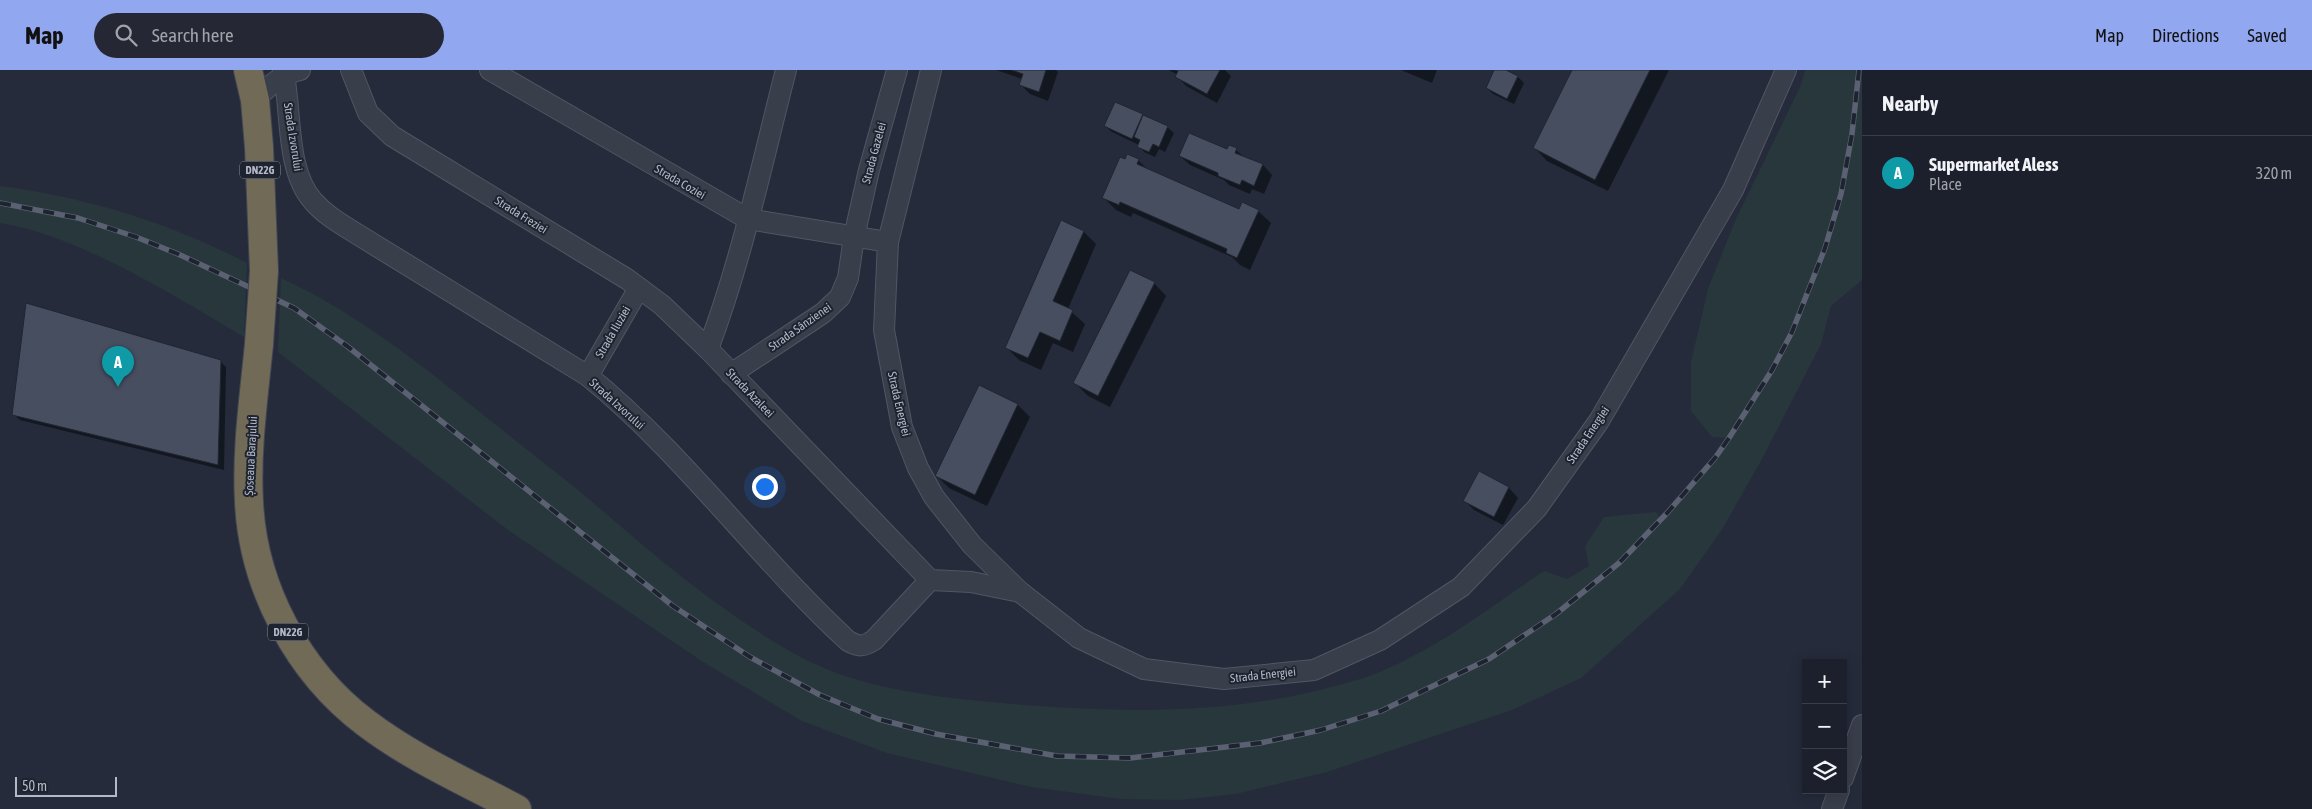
<!DOCTYPE html>
<meta charset="utf-8">
<style>
body{margin:0;font-family:"Asap Condensed",sans-serif;background:#252834;color:#f1f3f6}
.controls{position:absolute;right:15px;bottom:15px;display:grid;overflow:hidden;border-radius:0px;box-shadow:0 2px 12px #0003}
.controls button{width:45px;height:45px;display:grid;place-items:center;padding:0;border:0;border-bottom:1px solid #3a3e48;background:#1c202c;color:#f1f3f6;font:25px sans-serif}
.scale{position:absolute;left:15px;bottom:12px;width:102px;box-sizing:border-box;padding-left:5px;border:2px solid #b5b9c7;border-top:0;font-size:14px;line-height:18px;white-space:nowrap;color:#b5b9c7;-webkit-text-stroke:4px #1e2330;paint-order:stroke}
.you{position:absolute;left:764px;top:416px;width:18px;height:18px;margin:-12px;border:4px solid #fff;border-radius:50%;background:#1a73e8;box-shadow:0 0 0 8px #1a73e833}
.badge{display:grid;place-items:center;width:32px;height:32px;border-radius:50%;background:#91a7f0;color:#fff;font-size:16px;font-weight:700}
.pin{position:absolute;translate:-50% -41px;filter:drop-shadow(0 1px 2px #0008)}
.pin::after{content:'';position:absolute;top:26px;width:18px;height:15px;background:inherit;clip-path:polygon(0 0,100% 0,50% 100%)}
.list{margin:0;padding:0;list-style:none}
h2{display:flex;justify-content:space-between;align-items:center;height:65px;margin:0;padding:0 20px;font-size:21px}
h2 small{font-size:16px;font-weight:400;color:#a0a3a9}
.list li{display:grid;grid-template-columns:32px 1fr auto;gap:15px;align-items:center;box-sizing:border-box;height:75px;padding:0 20px;border-top:1px solid #3a3e48}
.list b{display:block;font-size:19px;white-space:nowrap}
.list p{margin:0;font-size:16px;white-space:nowrap;color:#a0a3a9}
.list em{font-size:16px;font-style:normal;color:#a0a3a9}
.icon{flex:none;width:28px;height:28px;fill:none;stroke:currentColor;stroke-width:2;stroke-linecap:round;stroke-linejoin:round}
.map{position:relative;flex:none;width:1862px;height:739px;overflow:hidden}
header{display:flex;align-items:center;gap:30px;box-sizing:border-box;height:70px;padding:0 25px;background:#91a7f0;color:#111}
header strong{font-size:24px}
nav{display:flex;gap:28px;margin-inline-start:auto;font-size:18px}
.search{width:350px;height:45px;background:#252834;display:flex;align-items:center;gap:12px;box-sizing:border-box;padding:0 18px;border-radius:28px;color:#a0a3a9;font-size:19px}
main{display:flex}
aside{flex:1;background:#1c202c}
.map>svg:first-child{display:block}
.green{fill:#27373c}
.shadow{fill:#0007}
.building{fill:#474e60;stroke:#202532}
.lines{fill:none;stroke-linecap:round;stroke-linejoin:round}
.minor-casing{stroke:#515663;stroke-width:22}
.highway-casing{stroke:#414653;stroke-width:30}
.minor{stroke:#393e4b;stroke-width:20}
.highway{stroke:#716a57;stroke-width:28}
.rail-casing{stroke:#5b6172;stroke-width:5.5}
.rail{stroke:#1e2330;stroke-width:4;stroke-dasharray:11;stroke-linecap:butt}
.highway-bridge-casing{stroke:#414653;stroke-width:30;stroke-linecap:butt}
.highway-bridge{stroke:#716a57;stroke-width:28}
.labels{text-anchor:middle;dominant-baseline:central;stroke-width:4;stroke-linejoin:round;paint-order:stroke}
.shield{fill:#1e2330;stroke:#888c9a;stroke-width:1}
.shield-label{font-size:11px;font-weight:bold;fill:#b5b9c7}
.street-label{font-size:12px;fill:#b5b9c7;stroke:#1e2330}
</style>
<header>
<strong>Map</strong>
<div class="search"><svg class="icon" aria-label="search" viewBox="0 0 24 24"><circle cx="10" cy="10" r="6"/><path d="M15 15l6 6"/></svg>Search here</div>
<nav><a>Map</a><a>Directions</a><a>Saved</a></nav>
</header>
<main>
<div class="map">
<svg width="1862" height="739" viewBox="0 0 1862 739">
<rect width="100%" height="100%" fill="#252b3b"/>
<g class="green">
<path d="M1805 0H1862V210L1831 236 1821 274 1763 387 1723 458 1680 519 1581 608 1512 640 1327 702 1236 724 1180 730 1121 729 1031 717 887 683 802 651 703 592 508 460 278 282 281 208C348 239 408 284 466 331 503 361 541 390 578 420 629 463 679 508 735 546 769 570 807 594 848 607 906 625 965 630 1025 635 1127 643 1231 644 1331 617 1345 613 1359 610 1372 605 1435 581 1489 538 1544 501L1567 509 1589 496 1585 476 1604 447 1656 442 1661 450 1715 388 1729 368 1712 367 1691 341V292L1708 219 1736 149 1801 15Z"/>
<path d="M0 116C86 127 170 153 247 193L244 267C175 226 80 166 0 153Z"/>
</g>
<g class="shadow">
<path d="M996 0H1056L1058 2 1048 31 1030 24 1021 15 1022 9Z"/>
<path d="M1169 0H1225L1231 6 1217 33 1186 16 1177 6 1178 5Z"/>
<path d="M1401 0H1437L1432 13Z"/>
<path d="M1496 0H1503L1518 7 1524 13 1514 34 1493 24 1487 18Z"/>
<path d="M1573 0H1669L1608 121 1547 91 1535 78Z"/>
<path d="M1142 45 1167 57 1174 63 1165 82 1159 79 1155 87 1144 82 1139 75 1112 62 1105 56Z"/>
<path d="M1228 80H1236L1245 88 1263 95 1272 105 1264 124 1252 119 1250 124 1229 115 1224 110 1190 95 1180 86Z"/>
<path d="M1138 90 1148 100 1240 140 1258 141 1271 153 1250 200 1240 195 1232 187 1133 143 1131 147 1116 140 1103 127 1125 91Z"/>
<path d="M1062 152 1084 162 1096 174 1068 239 1085 254 1073 282 1053 273 1041 300 1019 290 1006 277Z"/>
<path d="M1154 213 1166 226 1110 337 1088 326 1075 313Z"/>
<path d="M220 291 226 297 224 400 20 350 13 344Z"/>
<path d="M1018 335 1030 347 987 436 949 418 937 406Z"/>
<path d="M1479 403 1509 418 1518 428 1503 455 1474 440 1464 430Z"/>
</g>
<g class="building">
<path d="M1011 0H1046L1039 22 1019 15 1023 4Z"/>
<path d="M1175 0H1220L1207 24 1175 7 1178 1Z"/>
<path d="M1494 0H1506L1518 6 1507 29 1486 18Z"/>
<path d="M1572 0H1650L1595 110 1533 78Z"/>
<path d="M1115 32 1143 44 1132 69 1104 56Z"/>
<path d="M1143 45 1168 56 1159 77 1153 74 1149 82 1137 77 1140 70 1134 67Z"/>
<path d="M1189 63 1227 79 1229 75 1237 78 1235 83 1263 94 1254 116 1242 110 1240 115 1218 106V103L1179 86Z"/>
<path d="M1127 84 1139 89 1137 94 1239 139 1242 132 1259 140 1237 188 1226 183 1227 179 1120 132 1119 135 1102 128 1120 87 1125 89Z"/>
<path d="M1061 150 1084 161 1053 231 1073 240 1060 271 1040 262 1028 288 1005 278Z"/>
<path d="M1130 200 1155 212 1098 326 1073 313Z"/>
<path d="M26 233 221 290 218 395 12 345Z"/>
<path d="M979 315 1018 334 975 425 935 406Z"/>
<path d="M1479 401 1509 417 1494 447 1463 431Z"/>
</g>
<g class="lines">
<defs>
<g id="minor">
<path d="M283 0C292 39 285 100 313 131 325 145 341 154 357 164L588 306C684 384 757 487 848 571 859 577 863 577 874 570L930 510"/>
<path d="M351 0 368 43 392 66 627 209 662 235 708 279 930 510 971 512 1020 522"/>
<path d="M490 0 748 149 888 172"/>
<path d="M931 0 888 172 884 260 902 357 918 398 934 427 972 475 1020 522 1079 568 1144 599 1224 609 1314 600 1380 570 1461 517 1537 438 1599 351 1733 120 1786 0"/>
<path d="M255 30C267 17 282 4 300 0"/>
<path d="M708 279C742 189 762 93 786 0"/>
<path d="M731 304 823 243 840 227 848 208 854 167 869 100 897 0"/>
<path d="M588 306 639 218"/>
<path d="M1843 708 1862 655"/>
<path d="M1832 739 1839 720"/>
</g>
<g id="highway">
<path d="M248 0 255 30 259 77 264 201"/>
<path d="M259 274C254 326 246 379 249 432 253 517 298 602 366 653 412 688 466 712 517 739"/>
</g>
</defs>
<use href="#minor" class="minor-casing"/>
<use href="#highway" class="highway-casing"/>
<use href="#minor" class="minor"/>
<use href="#highway" class="highway"/>
<defs>
<path id="rail" d="M0 133 78 148 136 167 178 184 294 238 347 276 673 536 750 587 820 625 878 649 936 664 1057 686 1130 688 1260 673 1321 660 1381 641 1489 589 1556 544 1619 493 1668 442 1715 388 1729 368 1772 300 1792 262 1825 178 1841 124 1852 64 1859 0"/>
</defs>
<use href="#rail" class="rail-casing"/>
<use href="#rail" class="rail"/>
<defs>
<path id="highway-bridge" d="M259 274 264 201"/>
</defs>
<use href="#highway-bridge" class="highway-bridge-casing"/>
<use href="#highway-bridge" class="highway-bridge"/>
</g>
<g class="labels">
<g class="shield">
<rect x="240" y="91.5" width="40" height="17" rx="4"/>
<rect x="268" y="553.5" width="40" height="17" rx="4"/>
</g>
<g class="shield-label">
<text x="260" y="100">DN22G</text>
<text x="288" y="562">DN22G</text>
</g>
<g class="street-label">
<text transform="translate(293 67) rotate(81)">Strada Izvorului</text>
<text transform="translate(874 83) rotate(-75)">Strada Gazelei</text>
<text transform="translate(680 112) rotate(30)">Strada Coziei</text>
<text transform="translate(521 145) rotate(32)">Strada Freziei</text>
<text transform="translate(800 257) rotate(-35)">Strada Sânzienei</text>
<text transform="translate(613 262) rotate(-60)">Strada Iluziei</text>
<text transform="translate(750 323) rotate(46)">Strada Azaleei</text>
<text transform="translate(617 334) rotate(42)">Strada Izvorului</text>
<text transform="translate(899 334) rotate(77)">Strada Energiei</text>
<text transform="translate(1588 365) rotate(-56)">Strada Energiei</text>
<text transform="translate(251 386) rotate(-87)">Șoseaua Barajului</text>
<text transform="translate(1263 605) rotate(-6)">Strada Energiei</text>
</g>
</g>
</svg>
<div class="controls">
<button>+</button>
<button>−</button>
<button><svg class="icon" aria-label="layers" viewBox="0 0 24 24"><path d="M12 4l9 5-9 5-9-5zM3 14l9 5 9-5"/></svg></button>
</div>
<div class="scale">50 m</div>
<div class="you"></div>
<div class="pin badge" style="left:118px;top:317px;background:#0f9aa8">A</div>
</div>
<aside>
<h2>Nearby<small></small></h2>
<ul class="list">
<li><span class="badge" style="background:#0f9aa8">A</span><div><b>Supermarket Aless</b><p>Place</p></div><em>320 m</em></li>
</ul>
</aside>
</main>
